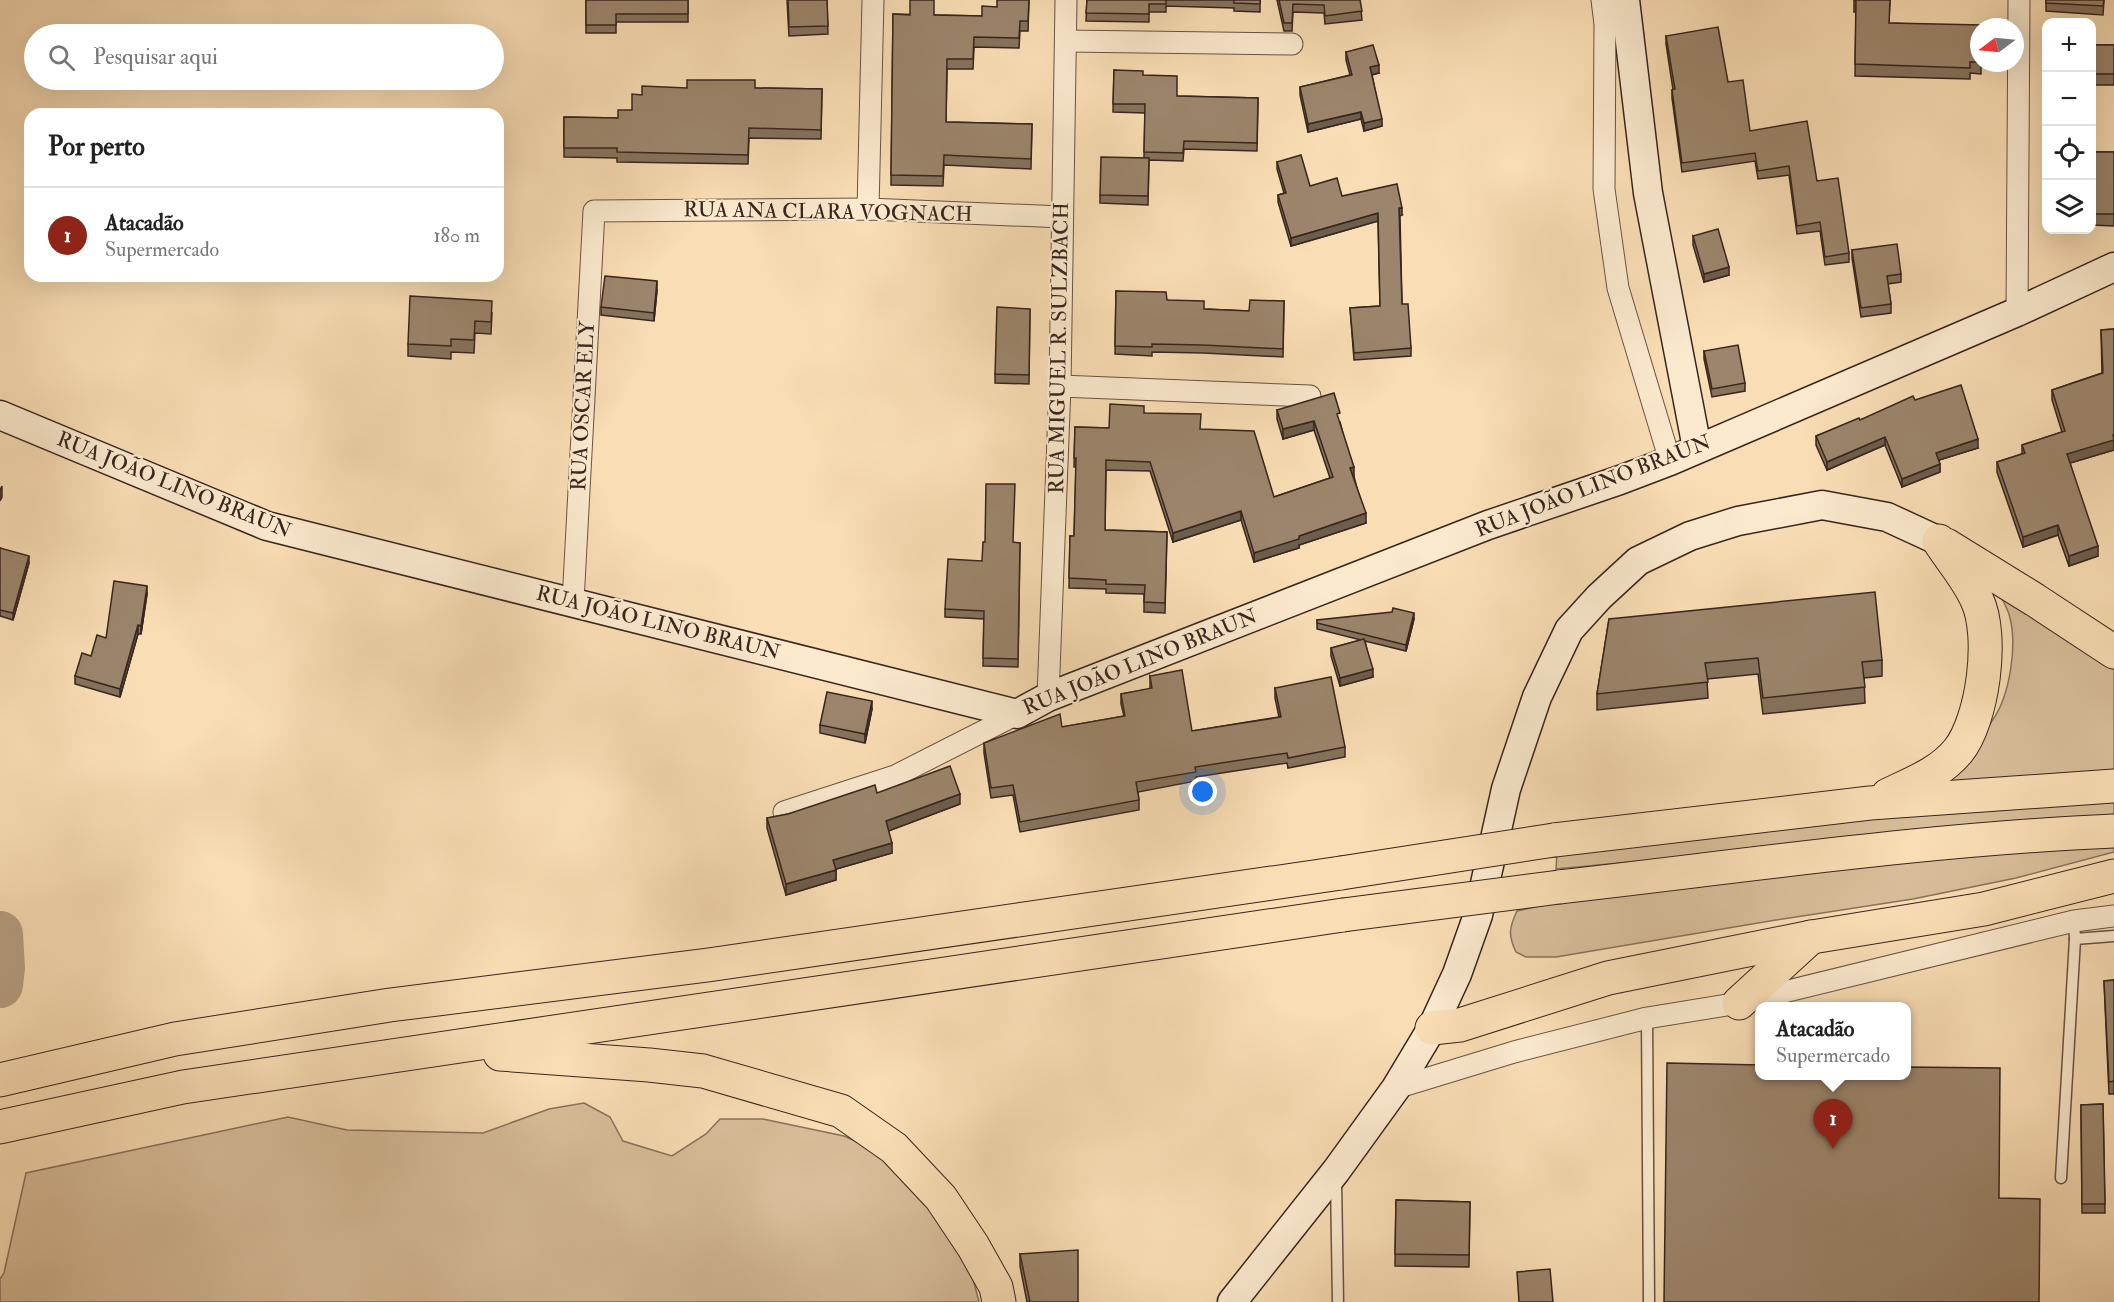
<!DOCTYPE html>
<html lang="pt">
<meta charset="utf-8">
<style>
body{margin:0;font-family:"IM FELL Double Pica",serif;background:#f2f2f2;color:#222}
.controls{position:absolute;right:18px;top:18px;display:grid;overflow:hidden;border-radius:12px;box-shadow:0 6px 24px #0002}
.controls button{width:54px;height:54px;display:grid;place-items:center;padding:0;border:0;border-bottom:2px solid #e0e0e0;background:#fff;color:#222;font:30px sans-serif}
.compass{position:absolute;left:1970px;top:18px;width:54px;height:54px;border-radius:50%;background:#fff;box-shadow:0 6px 24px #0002;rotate:254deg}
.you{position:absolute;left:1203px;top:792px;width:21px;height:21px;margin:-15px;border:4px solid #fff;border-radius:50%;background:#1a73e8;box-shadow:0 0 0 9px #1a73e833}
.badge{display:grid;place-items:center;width:39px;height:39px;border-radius:50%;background:#8f2418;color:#fff;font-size:20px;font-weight:700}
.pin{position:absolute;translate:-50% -50px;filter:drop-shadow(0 2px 3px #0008)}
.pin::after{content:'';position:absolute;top:32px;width:21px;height:18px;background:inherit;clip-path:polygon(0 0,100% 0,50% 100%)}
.popup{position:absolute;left:1755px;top:1002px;width:156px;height:78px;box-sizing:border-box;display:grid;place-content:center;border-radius:12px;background:#fff;filter:drop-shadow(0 2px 4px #0005);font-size:20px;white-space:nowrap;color:#767676}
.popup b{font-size:22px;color:#222}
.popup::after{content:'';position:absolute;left:50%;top:100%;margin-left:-12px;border:12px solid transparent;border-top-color:#fff}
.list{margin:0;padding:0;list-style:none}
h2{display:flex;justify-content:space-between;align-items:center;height:78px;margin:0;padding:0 24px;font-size:26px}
h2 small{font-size:20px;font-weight:400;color:#767676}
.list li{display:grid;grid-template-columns:39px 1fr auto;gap:18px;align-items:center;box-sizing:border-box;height:96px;padding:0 24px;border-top:2px solid #e0e0e0}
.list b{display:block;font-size:22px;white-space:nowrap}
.list p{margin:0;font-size:20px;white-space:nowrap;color:#767676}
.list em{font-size:20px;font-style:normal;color:#767676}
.icon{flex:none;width:33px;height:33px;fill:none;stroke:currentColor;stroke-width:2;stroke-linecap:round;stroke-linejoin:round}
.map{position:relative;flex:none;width:2114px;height:1302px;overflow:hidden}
.search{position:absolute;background:#fff;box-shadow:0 6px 24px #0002;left:24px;top:24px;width:480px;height:66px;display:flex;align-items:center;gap:15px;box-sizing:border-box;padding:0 21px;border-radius:33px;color:#767676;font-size:22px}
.panel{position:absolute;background:#fff;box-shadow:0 6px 24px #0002;left:24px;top:108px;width:480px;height:174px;border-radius:18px}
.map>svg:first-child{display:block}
.green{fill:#d8be9a;stroke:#88725c;stroke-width:1.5}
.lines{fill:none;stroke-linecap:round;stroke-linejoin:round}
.river{stroke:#b79e81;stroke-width:46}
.lane-casing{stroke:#685344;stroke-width:13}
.street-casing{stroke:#685344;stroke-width:23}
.secondary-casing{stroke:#37251e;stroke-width:31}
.highway-casing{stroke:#37251e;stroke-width:35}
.lane{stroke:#fbe9ce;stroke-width:10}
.street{stroke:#fbe9ce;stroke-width:21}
.secondary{stroke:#fbe9ce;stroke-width:28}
.highway{stroke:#f9ddb4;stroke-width:33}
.highway-bridge-casing{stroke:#37251e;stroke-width:35;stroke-linecap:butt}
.highway-bridge{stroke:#f9ddb4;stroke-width:33}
.wall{fill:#86725d;stroke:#37251e;stroke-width:1.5}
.shaded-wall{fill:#6d5d4c;stroke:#37251e;stroke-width:1.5}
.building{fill:#9c856c;stroke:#37251e;stroke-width:1.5}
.labels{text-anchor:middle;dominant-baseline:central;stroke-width:4.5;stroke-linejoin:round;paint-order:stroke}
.street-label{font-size:21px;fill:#37251e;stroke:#fbe9ce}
</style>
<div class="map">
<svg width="2114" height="1302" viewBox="0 0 2114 1302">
<rect width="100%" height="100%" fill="#f9ddb4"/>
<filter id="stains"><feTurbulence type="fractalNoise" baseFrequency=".00333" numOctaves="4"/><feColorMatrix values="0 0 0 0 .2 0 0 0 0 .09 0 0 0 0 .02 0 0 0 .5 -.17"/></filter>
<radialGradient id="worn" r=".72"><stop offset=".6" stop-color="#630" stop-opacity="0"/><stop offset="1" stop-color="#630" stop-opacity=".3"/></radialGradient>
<g class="green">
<path d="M1998 589 2114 668V774L1927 786C1949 766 1975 747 1992 721 2010 696 2018 644 2009 614 2006 606 2001 597 1998 589Z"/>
<path d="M2114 797V816L1556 869 1557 854 1721 832 1821 825 1980 806Z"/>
<path d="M2114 844V852L2016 878 1913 899 1776 920 1556 957H1526L1516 952C1508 935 1509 928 1517 911L1594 894 1731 878Z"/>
<path d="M584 1103 610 1117 623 1141 672 1156 706 1134 720 1119H763L844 1136 888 1156 920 1193 972 1275 979 1302H0V1279L4 1273 26 1173 288 1117 347 1130 483 1133 549 1109Z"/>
</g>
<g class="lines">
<path class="river" d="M0 934 2 968 0 985"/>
<defs>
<g id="lane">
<path d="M2075 939 2114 936"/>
<path d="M1647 1018 1649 1302"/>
<path d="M2061 1178 2075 939 2074 921"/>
<path d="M1336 1180 1338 1302"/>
</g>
<g id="street">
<path d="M1602 0 1605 24 1604 189 1618 288 1670 461"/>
<path d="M1066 41 1292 44"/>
<path d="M868 209 873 0"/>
<path d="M2017 312 2019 0"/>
<path d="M1060 386 1310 396"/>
<path d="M573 602 594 211 868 209 1062 217"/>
<path d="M1048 697 1060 386 1066 0"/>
<path d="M784 812 895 776 1017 714"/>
<path d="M1396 1088 1514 1052 1647 1018 1739 1003 2074 921 2114 916"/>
</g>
<g id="secondary">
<path d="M1625 0 1648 193 1697 448"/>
<path d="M0 415 267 526 1017 714 1048 697 1488 525 1620 480 1670 461 2017 312 2114 267"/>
<path d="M1232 1302 1336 1171 1396 1088 1432 1028 1457 974 1478 915 1506 789 1537 697 1569 630 1599 597 1638 561 1690 536 1738 521 1822 505 1887 517 1939 541"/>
</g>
<g id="highway">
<path d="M1946 545 2035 600 2114 652"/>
<path d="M1888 795C1913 783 1940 773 1958 751 1983 720 1994 636 1977 600 1968 579 1951 560 1939 541"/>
<path d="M1554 840 1870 803 2114 786"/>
<path d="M1559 887C1744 866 1928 839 2114 831"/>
<path d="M1739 1003 1811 937"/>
<path d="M1432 1028 1460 1025 1608 978 1812 937 1984 909 2114 876"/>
<path d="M500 1054 649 1065 703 1071 841 1111 894 1148 941 1198 973 1246 996 1287 999 1302"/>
<path d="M0 1080 175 1039 390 1005 708 965 1341 873"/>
<path d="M0 1127 183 1087 1343 915"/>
</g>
</defs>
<use href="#lane" class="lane-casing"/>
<use href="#street" class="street-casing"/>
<use href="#secondary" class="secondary-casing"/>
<use href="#highway" class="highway-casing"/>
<use href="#lane" class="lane"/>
<use href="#street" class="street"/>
<use href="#secondary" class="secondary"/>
<use href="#highway" class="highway"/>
<defs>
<g id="highway-bridge">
<path d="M1341 873 1554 840"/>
<path d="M1343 915 1559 887"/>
</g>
</defs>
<use href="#highway-bridge" class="highway-bridge-casing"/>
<use href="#highway-bridge" class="highway-bridge"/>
</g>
<g class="wall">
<path d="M586 0H688V22H616V33H586Z"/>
<path d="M787 0H827L828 34 789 36Z"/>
<path d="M1029 0 1028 31H1020L1019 48 974 47 973 69H947L946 122 1032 124 1031 169 944 165 943 186 891 185 893 14 982 16 997 7Z"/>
<path d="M1087 0H1260V12L1234 11V8L1166 6V12H1149V22L1086 21Z"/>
<path d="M1277 0H1360L1362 20 1325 24 1324 13 1293 12 1292 31H1284Z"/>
<path d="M1854 0H1890L1889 23 1979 27V63H1981V74L1970 73V79L1855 76 1856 12H1854Z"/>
<path d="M2046 0H2104L2103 15 2046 11Z"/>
<path d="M1666 36 1728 82 1750 131 1817 181 1849 253V262L1825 265 1820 231 1797 234 1789 175 1758 179 1755 161 1682 172 1672 98V90H1673L1666 44Z"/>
<path d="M2091 45H2114V85H2094V152H2114V226L2091 225Z"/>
<path d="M1346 52 1379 73 1372 75 1382 126 1364 131 1361 119 1308 132 1300 95V87L1350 75 1346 60Z"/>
<path d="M1114 70 1143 75 1177 96 1258 98 1257 151 1184 149 1183 161 1149 160 1148 205 1100 203V195L1144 158 1145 113 1113 112Z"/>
<path d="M755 88 822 89 821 139 749 138 748 164 617 162V158L564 157V117L618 118 632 110 642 95Z"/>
<path d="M1277 162 1310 186 1402 215 1400 216 1402 304 1411 348V356L1354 360 1350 308 1380 306 1378 221 1291 246 1278 202V195L1284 193 1277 169Z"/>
<path d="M1693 236 1729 275 1704 282 1693 245Z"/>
<path d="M1852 250 1901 274V282L1888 284 1891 304V313L1861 317 1852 258Z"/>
<path d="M657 290 654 321 601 315V307Z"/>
<path d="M1116 291 1167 300 1204 309 1249 311 1284 301 1283 357 1203 353 1152 352V356L1115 354Z"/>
<path d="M1030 309 1029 384 995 383V374Z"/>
<path d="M492 313 491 334 475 333 474 353 451 352V359L408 356V344Z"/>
<path d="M2114 329V450L2070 463 2098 556 2069 566 2058 535 2023 547 1997 472V462L2022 454V445L2062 432 2052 400V390L2102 373 2101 330Z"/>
<path d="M1704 351 1745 383V391L1712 397 1704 359Z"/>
<path d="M1915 400 1978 448 1939 460 1940 472 1902 487 1885 445 1827 470 1816 445V436Z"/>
<path d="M1277 410 1340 422 1366 523 1299 545V548L1254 562 1241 520 1173 542 1150 471 1106 470 1105 530 1167 532 1165 613 1144 612V594L1106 593V589L1069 588 1070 536H1074L1076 467H1074L1075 427 1109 428 1144 413 1200 429 1274 497 1330 478 1314 430 1283 439 1277 419Z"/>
<path d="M1014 543H1020L1018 667 983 666 984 619 945 617V609L982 561Z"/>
<path d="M0 548 29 563 13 620 0 616Z"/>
<path d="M147 594 141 634H138L120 697 75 684V676L106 638Z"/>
<path d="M1414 619 1406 651 1365 641 1373 677 1340 686 1331 656V648L1361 640 1317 629V620Z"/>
<path d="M1609 619 1882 660V676L1864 678 1865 703 1763 714 1758 674 1707 679 1708 698 1597 710V694Z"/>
<path d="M1150 676 1192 731 1279 717 1275 698V688L1345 747V757L1288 768 1287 763 1196 777V781L1138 792 1139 800V810L1020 832 1013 795 991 798 984 753V743L1062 727 1124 716 1121 704V694L1150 689Z"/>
<path d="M872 709 865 743 820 733V725Z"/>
<path d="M877 793 960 804 888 831 892 853 836 869V880L786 895 767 828V818L788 814Z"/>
<path d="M2114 980V1094H2109L2104 981Z"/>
<path d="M2103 1104 2105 1213H2082L2081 1105Z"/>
<path d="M1396 1200 1470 1202 1469 1267 1395 1266Z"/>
<path d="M1020 1254 1078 1302H1027L1020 1266Z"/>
</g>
<g class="shaded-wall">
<path d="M1379 65V73L1370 75V67Z"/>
<path d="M1361 112V119L1308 132V124Z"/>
<path d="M1382 119V126L1364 131V123Z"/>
<path d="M1399 208H1402V215L1399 216Z"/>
<path d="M1378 213V221L1291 246V238Z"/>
<path d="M1729 267V275L1704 282V274Z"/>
<path d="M657 281V290L654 321V313Z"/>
<path d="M1314 421V430L1283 439V429Z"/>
<path d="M2114 435V450L2067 464V454Z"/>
<path d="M1885 437V445L1827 470V462Z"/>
<path d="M1978 439V448L1936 461V453Z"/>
<path d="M1940 464V472L1902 487V479Z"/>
<path d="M1354 467V476L1350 477V468Z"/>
<path d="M2 486V497L0 501V490Z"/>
<path d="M1241 511V520L1173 542V533Z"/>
<path d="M1366 513V523L1299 545V548L1254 562V553L1299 536Z"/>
<path d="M2058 525V535L2023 547V537Z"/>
<path d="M2098 546V556L2069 566V556Z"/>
<path d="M29 556V563L13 620V613Z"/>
<path d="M147 586V594L141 634V626Z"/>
<path d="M1414 613V619L1406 651V645Z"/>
<path d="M138 625V634L120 697V689Z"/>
<path d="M1373 669V677L1340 686V678Z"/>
<path d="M872 701V709L865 743V734Z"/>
<path d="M960 794V804L886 832V821Z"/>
<path d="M892 843V853L833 870V860Z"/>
<path d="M836 870V880L786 895V884Z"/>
</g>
<g class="building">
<path d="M586 0H688V14H616V25H586Z"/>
<path d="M788 0H827L828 26 789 27Z"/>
<path d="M910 0H934V15L982 16V6L997 7V0H1029L1028 21H1020L1019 38 974 37 973 59H947L946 122 1032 124 1031 159 944 155 943 176 891 175 893 14 910 15Z"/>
<path d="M1087 0H1166V4H1149V14L1086 13Z"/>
<path d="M1234 0H1260V4L1234 3Z"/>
<path d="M1279 0H1360L1362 11 1325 16 1324 5 1293 4 1292 23H1284Z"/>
<path d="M1854 0H1890L1889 23 1982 25V27H1979V62H1970V68L1855 64 1856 0Z"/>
<path d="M2046 0H2104L2103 6 2046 3Z"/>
<path d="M1718 27 1728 82 1743 80 1750 131 1807 121 1817 181 1838 178 1849 253 1825 257 1820 222 1797 226 1789 166 1758 171 1755 153 1682 163 1672 90 1675 89 1666 36Z"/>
<path d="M1373 45 1379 65 1370 67 1382 119 1364 123 1361 112 1308 124 1300 87 1352 75 1346 52Z"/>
<path d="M2091 45H2114V74H2094V152H2114V214H2091Z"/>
<path d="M1114 70 1143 71V75L1177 76V96L1258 98 1257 143 1184 141 1183 153 1144 152 1145 104H1113Z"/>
<path d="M687 80H755V88L822 89 821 130 749 128 748 155 617 152V148H564V117L618 118V110H632V94L642 95V86L687 88Z"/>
<path d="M1301 155 1310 186 1337 178 1342 196 1397 184 1402 208H1399L1402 304H1408L1411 348 1354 353 1350 308 1380 306 1378 213 1291 238 1278 195 1286 193 1277 162Z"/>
<path d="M1101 157 1149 158 1148 196 1100 195Z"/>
<path d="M1718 229 1729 267 1704 274 1693 236Z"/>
<path d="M1897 244 1901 274 1887 276 1891 304 1861 308 1852 250Z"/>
<path d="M605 276 657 281 654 313 601 307Z"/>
<path d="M1116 291 1166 292 1167 300 1204 301V309L1249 311 1250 300 1284 301 1283 349 1203 345 1152 344V347L1115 346Z"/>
<path d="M410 296 492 301 491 322 475 321 474 340 451 339V346L408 344Z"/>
<path d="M997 307 1030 309 1029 375 995 374Z"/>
<path d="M2114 329V435H2113L2114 440 2067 454 2098 546 2069 556 2058 525 2023 537 1997 462 2025 453 2022 445 2065 431 2052 390 2103 373 2101 330Z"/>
<path d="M1738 345 1745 383 1712 389 1704 351Z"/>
<path d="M1961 385 1978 439 1936 453 1940 464 1902 479 1885 437 1827 462 1816 436 1859 418 1860 420 1913 396 1915 400Z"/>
<path d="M1334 393 1340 413 1337 414 1354 467 1350 468 1366 513 1299 536V539L1254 553 1241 511 1173 533 1150 462 1106 460 1105 530 1167 532 1165 603 1144 602 1145 585 1106 584V580L1069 578 1070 536H1074L1076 458H1074L1075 427 1109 428 1110 404 1144 406V413L1201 414 1200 429 1254 431 1274 497 1333 477 1314 421 1283 429 1277 410Z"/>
<path d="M986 484H1015L1013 542 1020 543 1018 659 983 658 984 611 945 609 948 559 982 561 983 542H985Z"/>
<path d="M0 548 29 556 13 613 0 610Z"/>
<path d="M114 581 147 586 141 626 138 625 120 689 75 676 82 653 91 656 97 635 106 638Z"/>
<path d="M1875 592 1882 660 1862 662 1865 687 1763 698 1758 658 1705 663 1708 682 1597 694 1609 619Z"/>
<path d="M1393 608 1414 613 1406 645 1317 623V620L1392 612Z"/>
<path d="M1364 639 1373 669 1340 678 1331 648Z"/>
<path d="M1182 670 1192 731 1281 717 1275 688 1331 677 1345 747 1288 758 1287 753 1195 767 1196 772 1136 782 1139 800 1020 822 1013 785 991 788 984 743 1060 714 1062 727 1125 716 1121 694 1152 688 1150 676Z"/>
<path d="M827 692 872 701 865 734 820 725Z"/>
<path d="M950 766 960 794 886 821 892 843 833 860 836 870 786 884 767 818 788 814 875 785 877 793Z"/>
<path d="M2114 980V1081L2109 1082 2104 981Z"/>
<path d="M1667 1063 1760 1065V1076H1906V1067L2000 1068 1999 1198 2040 1199 2039 1302H1664Z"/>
<path d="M2103 1104 2105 1204H2082L2081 1105Z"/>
<path d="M1396 1200 1470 1202 1469 1255 1395 1254Z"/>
<path d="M1078 1250V1302H1030L1020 1254Z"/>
<path d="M1550 1269 1553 1302H1519L1517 1272Z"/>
</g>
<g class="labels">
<g class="street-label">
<text transform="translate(828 212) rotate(1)">RUA ANA CLARA VOGNACH</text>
<text transform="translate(1059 348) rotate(-89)">RUA MIGUEL R. SULZBACH</text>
<text transform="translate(583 406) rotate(-87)">RUA OSCAR ELY</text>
<text transform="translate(174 485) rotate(22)">RUA JOÃO LINO BRAUN</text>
<text transform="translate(1593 486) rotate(-21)">RUA JOÃO LINO BRAUN</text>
<text transform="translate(658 623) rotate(14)">RUA JOÃO LINO BRAUN</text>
<text transform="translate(1140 662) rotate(-22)">RUA JOÃO LINO BRAUN</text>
</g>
</g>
<rect width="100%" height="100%" filter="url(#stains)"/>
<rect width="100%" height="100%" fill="url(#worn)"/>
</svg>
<div class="controls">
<button>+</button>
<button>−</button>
<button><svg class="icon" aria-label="locate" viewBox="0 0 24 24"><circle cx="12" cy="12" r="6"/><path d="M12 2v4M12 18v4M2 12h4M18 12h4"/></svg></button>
<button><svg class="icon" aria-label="layers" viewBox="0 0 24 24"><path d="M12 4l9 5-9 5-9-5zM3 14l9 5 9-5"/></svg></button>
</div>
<svg class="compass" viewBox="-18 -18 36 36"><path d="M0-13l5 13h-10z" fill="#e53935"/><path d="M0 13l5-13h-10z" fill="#767676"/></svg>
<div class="you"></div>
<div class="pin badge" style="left:1833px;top:1149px">1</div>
<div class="popup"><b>Atacadão</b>Supermercado</div>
<div class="search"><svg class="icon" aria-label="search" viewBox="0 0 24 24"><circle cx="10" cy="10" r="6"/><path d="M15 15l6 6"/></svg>Pesquisar aqui</div>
<section class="panel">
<h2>Por perto<small></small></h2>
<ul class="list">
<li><span class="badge">1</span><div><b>Atacadão</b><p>Supermercado</p></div><em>180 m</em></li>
</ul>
</section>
</div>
